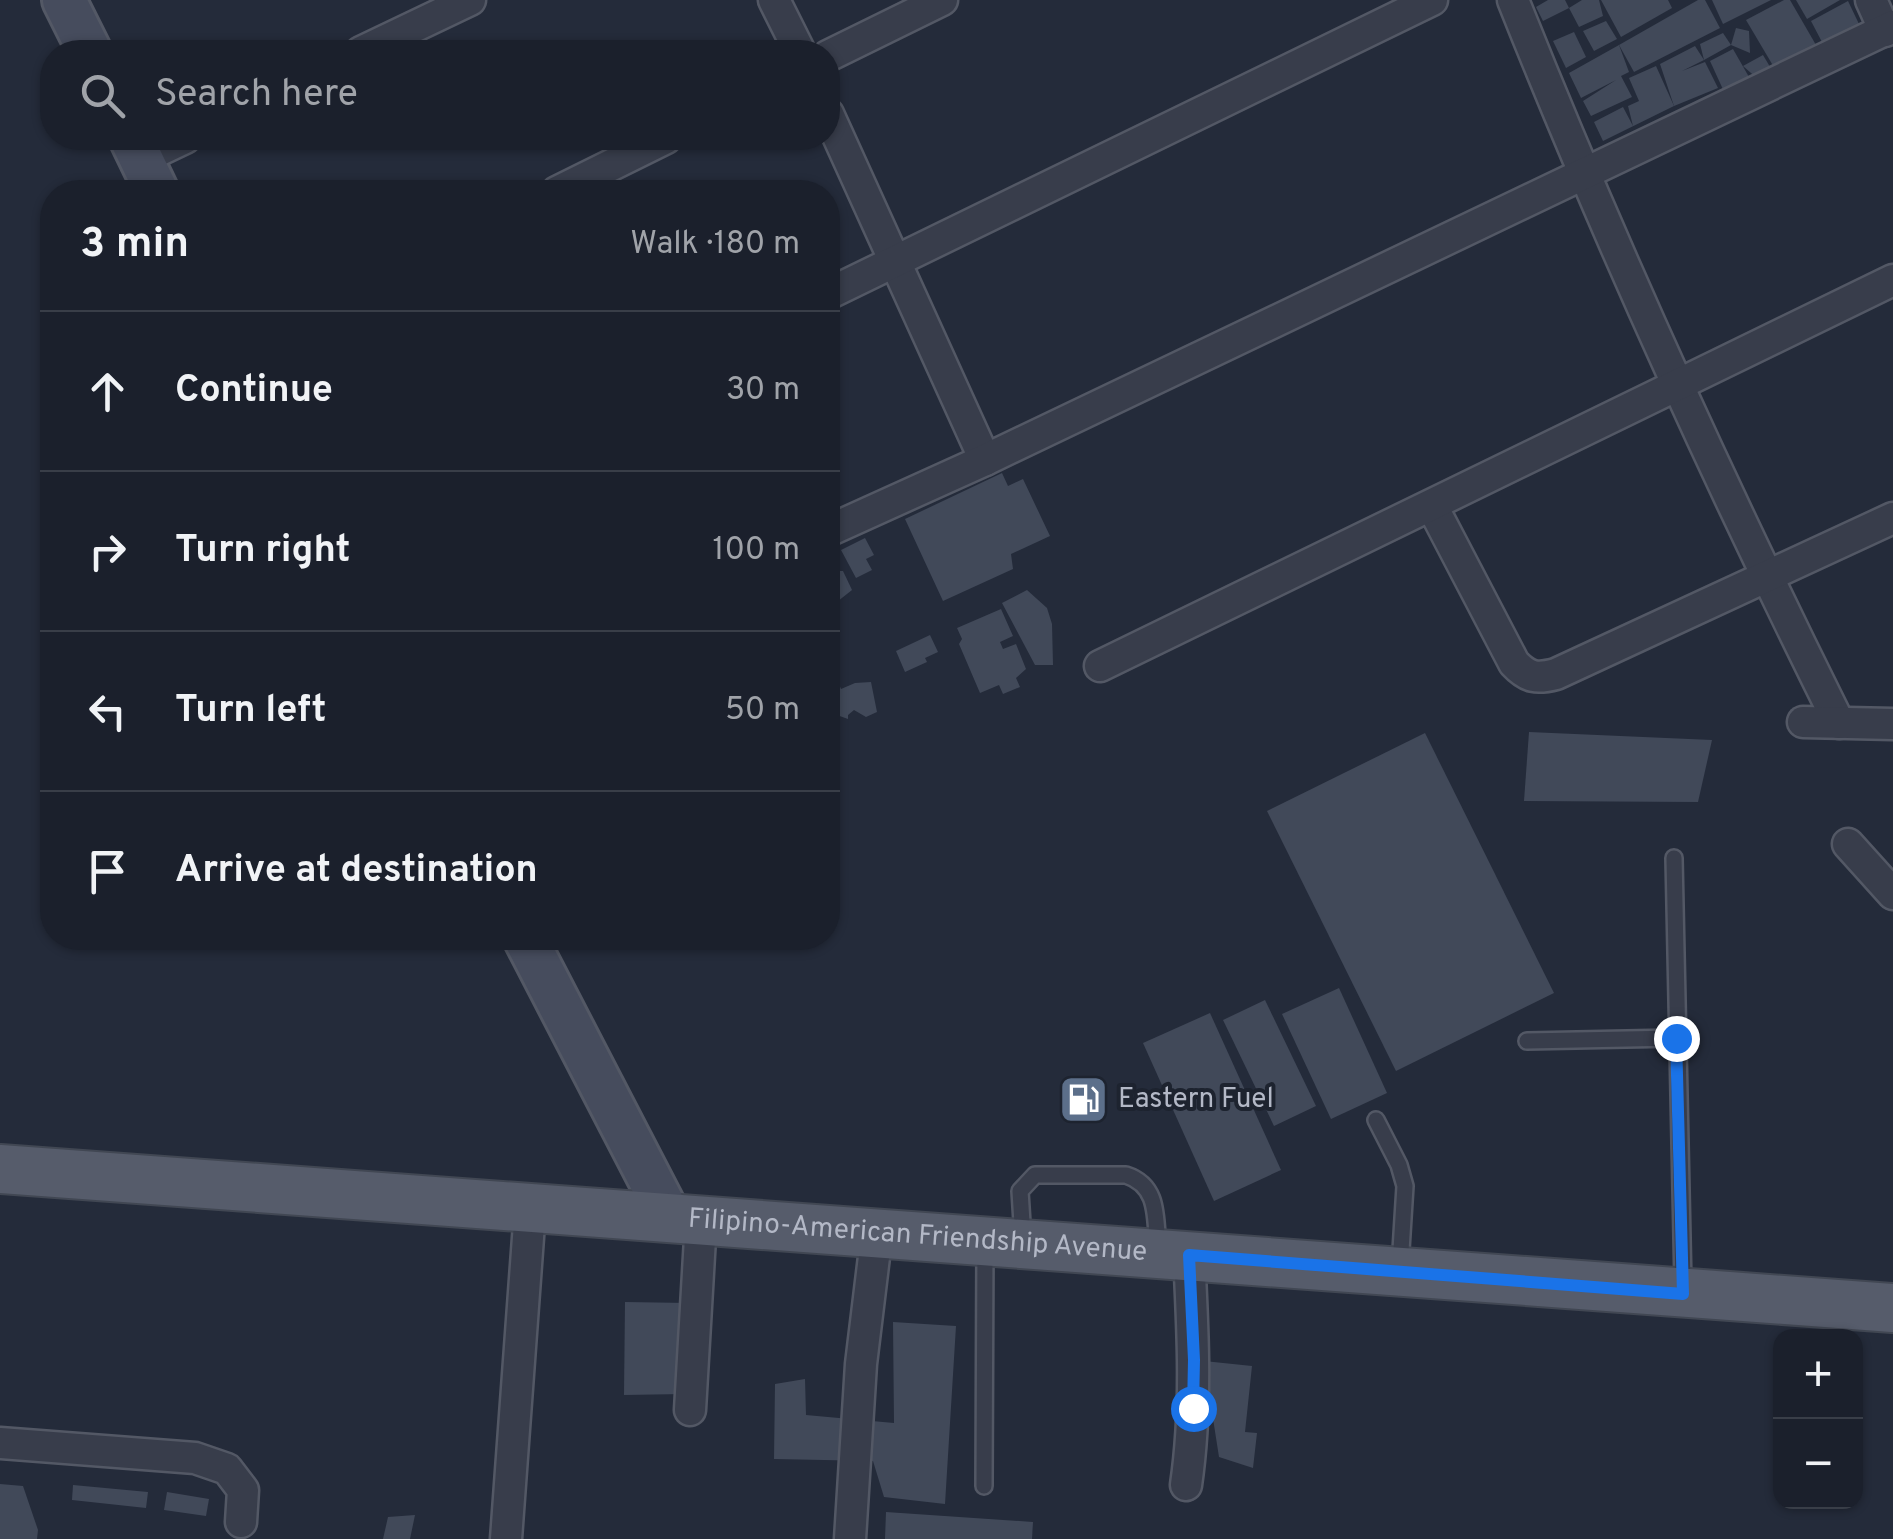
<!DOCTYPE html>
<meta charset="utf-8">
<style>
body{margin:0;font-family:Overpass,sans-serif;background:#282d38;color:#f1f3f6}
.controls{position:absolute;right:30px;bottom:30px;display:grid;overflow:hidden;border-radius:20px;box-shadow:0 2px 8px #0004}
.controls button{width:90px;height:90px;display:grid;place-items:center;padding:0;border:0;border-bottom:2px solid #393e48;background:#1b202c;color:#f1f3f6;font:50px sans-serif}
.stop{position:absolute;width:30px;height:30px;margin:-22px;border:8px solid #1a73e8;border-radius:50%;background:#fff}
.stop.end{background:#1a73e8;border-color:#fff;box-shadow:0 2px 10px #0008}
.list{margin:0;padding:0;list-style:none}
h2{display:flex;justify-content:space-between;align-items:center;height:130px;margin:0;padding:0 40px;font-size:42px}
h2 small{font-size:32px;font-weight:400;color:#a0a3a9}
.list li{display:grid;grid-template-columns:65px 1fr auto;gap:30px;align-items:center;box-sizing:border-box;height:160px;padding:0 40px;border-top:2px solid #393e48}
.list b{display:block;font-size:38px;white-space:nowrap}
.list em{font-size:32px;font-style:normal;color:#a0a3a9}
.icon{flex:none;width:55px;height:55px;fill:none;stroke:currentColor;stroke-width:2;stroke-linecap:round;stroke-linejoin:round}
.map{position:relative;flex:none;width:1893px;height:1539px;overflow:hidden}
.search{position:absolute;background:#1b202c;box-shadow:0 2px 8px #0004;left:40px;top:40px;width:800px;height:110px;display:flex;align-items:center;gap:25px;box-sizing:border-box;padding:0 35px;border-radius:40px;color:#a0a3a9;font-size:38px}
.panel{position:absolute;background:#1b202c;box-shadow:0 2px 8px #0004;left:40px;top:180px;width:800px;height:770px;border-radius:40px}
.map>svg:first-child{display:block}
.building{fill:#414959}
.lines{fill:none;stroke-linecap:round;stroke-linejoin:round}
.lane-casing{stroke:#535865;stroke-width:20}
.street-casing{stroke:#535865;stroke-width:35}
.secondary-casing{stroke:#535865;stroke-width:48}
.primary-casing{stroke:#414753;stroke-width:52}
.lane{stroke:#383d4b;stroke-width:15}
.street{stroke:#383d4b;stroke-width:30}
.secondary{stroke:#464c5d;stroke-width:42}
.primary{stroke:#565c6b;stroke-width:48}
.route{stroke:#1a73e8;stroke-width:12}
.labels{text-anchor:middle;dominant-baseline:central;stroke-width:8;stroke-linejoin:round;paint-order:stroke}
.poi-label{font-size:28px;fill:#b3b8c6;stroke:#1d232f;text-anchor:start}
.street-label{font-size:28px;fill:#b3b8c6;stroke:#1d232f}
</style>
<div class="map">
<svg width="1893" height="1539" viewBox="0 0 1893 1539">
<rect width="100%" height="100%" fill="#242b3a"/>
<g class="building">
<path d="M1548 0H1565L1569 8 1582 0H1599L1603 16 1579 27 1569 8 1543 21 1536 7Z"/>
<path d="M1601 0H1668L1672 8 1621 37Z"/>
<path d="M1698 0H1705L1720 28 1634 72 1619 45Z"/>
<path d="M1712 0H1771L1723 24Z"/>
<path d="M1784 0H1790L1816 45 1775 69 1746 20Z"/>
<path d="M1796 0H1840L1807 19Z"/>
<path d="M1848 1 1859 24 1823 44 1811 21Z"/>
<path d="M1606 21 1617 39 1594 51 1583 31Z"/>
<path d="M1736 28 1749 31 1750 53 1731 45Z"/>
<path d="M1574 32 1586 57 1566 68 1553 41Z"/>
<path d="M1723 33 1731 45 1704 60 1700 44Z"/>
<path d="M1619 45 1629 72 1621 76 1632 97 1591 116 1583 101 1616 80 1581 98 1569 73Z"/>
<path d="M1695 46 1704 60 1682 71 1705 62 1718 88 1674 106 1660 64Z"/>
<path d="M1733 49 1753 84 1726 96 1710 61Z"/>
<path d="M1763 55 1776 77 1759 80 1743 66Z"/>
<path d="M1656 66 1674 106 1603 141 1594 122 1623 107 1633 126 1628 106 1639 101 1629 78Z"/>
<path d="M1002 473 1008 486 1023 479 1050 536 1011 554 1013 569 943 601 905 519Z"/>
<path d="M865 538 874 555 866 559 872 570 856 578 841 550Z"/>
<path d="M834 558 838 571H843L852 590 828 609V562Z"/>
<path d="M1027 590 1047 608 1052 624 1053 665H1035L1002 603Z"/>
<path d="M1001 609 1013 636 1000 642 1003 649 1016 644 1026 669 1016 678 1020 687 1003 694 999 685 980 693 959 644 962 639 957 628Z"/>
<path d="M930 635 938 652 925 658 927 662 905 672 896 651Z"/>
<path d="M831 664 841 689 855 683 871 682 877 712 866 717 854 710 848 715V719L834 714 828 719V665Z"/>
<path d="M1529 732 1712 740 1698 802 1524 801Z"/>
<path d="M1425 733 1554 993 1396 1071 1267 811Z"/>
<path d="M1339 988 1387 1093 1331 1119 1282 1014Z"/>
<path d="M1265 1000 1316 1106 1274 1126 1223 1020Z"/>
<path d="M1210 1013 1281 1170 1214 1201 1143 1043Z"/>
<path d="M625 1302 689 1303 684 1394 624 1395Z"/>
<path d="M893 1322 956 1326 945 1504 884 1497 873 1461 774 1459 775 1384 805 1379 806 1415 894 1423Z"/>
<path d="M1204 1361 1252 1366 1245 1432 1257 1433 1253 1468 1219 1457Z"/>
<path d="M0 1484 23 1486 38 1530 37 1539H0Z"/>
<path d="M73 1485 148 1492 146 1508 72 1500Z"/>
<path d="M167 1492 209 1499 206 1516 164 1510Z"/>
<path d="M886 1512 1033 1522 1032 1539H885Z"/>
<path d="M415 1515 410 1539H383L388 1517Z"/>
</g>
<g class="lines">
<defs>
<g id="lane">
<path d="M1674 858 1683 1285"/>
<path d="M1527 1041 1676 1038"/>
<path d="M1376 1120 1399 1165 1405 1186 1400 1266"/>
<path d="M1023 1239 1020 1191 1035 1175H1126C1160 1186 1155 1219 1158 1250"/>
<path d="M984 1486 985 1244"/>
</g>
<g id="street">
<path d="M774 0 800 52"/>
<path d="M1513 0C1611 246 1721 486 1839 723"/>
<path d="M1871 0 1885 31"/>
<path d="M361 52 470 0"/>
<path d="M828 56 942 0"/>
<path d="M828 114 985 460"/>
<path d="M141 159 185 138"/>
<path d="M557 192 666 138"/>
<path d="M828 294 1432 0"/>
<path d="M1432 506 1514 663C1528 678 1537 679 1556 674L1893 518"/>
<path d="M828 531 985 460 1893 26"/>
<path d="M1100 666 1893 280"/>
<path d="M1803 722 1893 724"/>
<path d="M1848 844 1893 894"/>
<path d="M690 1410 701 1221"/>
<path d="M0 1443 195 1458 227 1469 243 1490 241 1522"/>
<path d="M1186 1485C1197 1409 1193 1332 1189 1255"/>
<path d="M506 1539 530 1210"/>
<path d="M850 1539 861 1364 877 1232"/>
</g>
<g id="secondary">
<path d="M64 0 90 52"/>
<path d="M131 138 157 192"/>
<path d="M525 938 669 1216"/>
</g>
<g id="primary">
<path id="s1" d="M0 1169 1893 1308"/>
</g>
</defs>
<use href="#lane" class="lane-casing"/>
<use href="#street" class="street-casing"/>
<use href="#secondary" class="secondary-casing"/>
<use href="#primary" class="primary-casing"/>
<use href="#lane" class="lane"/>
<use href="#street" class="street"/>
<use href="#secondary" class="secondary"/>
<use href="#primary" class="primary"/>
</g>
<g class="lines">
<path class="route" d="M1193 1408 1194 1360 1189 1255 1683 1294 1676 1038"/>
</g>
<defs>
<symbol id="fuel-square" viewBox="-11 -11 22 22"><rect x="-9" y="-9" width="18" height="18" rx="4" fill="#5c6f8a" stroke="#1d232f"/><path d="M-5.5-6h7V0h2V4h1.3V-2.5L3-4.5l.8-.8L6-3V5H2.5V1h-1V6h-7ZM-4.2-4.7v3.2H.2V-4.7Z" fill="#fff"/></symbol>
</defs>
<g fill-rule="evenodd">
<use href="#fuel-square" x="1056" y="1072" width="55" height="55"/>
</g>
<g class="labels">
<g class="poi-label">
<text x="1118" y="1100">Eastern Fuel</text>
</g>
<g class="street-label">
<text stroke="none"><textPath href="#s1" startOffset="920">Filipino-American Friendship Avenue</textPath></text>
</g>
</g>
</svg>
<div class="controls">
<button>+</button>
<button>−</button>
</div>
<div class="stop" style="left:1193px;top:1408px"></div>
<div class="stop end" style="left:1676px;top:1038px"></div>
<div class="search"><svg class="icon" aria-label="search" viewBox="0 0 24 24"><circle cx="10" cy="10" r="6"/><path d="M15 15l6 6"/></svg>Search here</div>
<section class="panel">
<h2>3 min<small>Walk · 180 m</small></h2>
<ul class="list">
<li><svg class="icon" aria-label="ahead" viewBox="0 0 24 24"><path d="M12 20V5M6 11l6-6 6 6"/></svg><div><b>Continue</b></div><em>30 m</em></li>
<li><svg class="icon" aria-label="right" viewBox="0 0 24 24"><path d="M7 20v-9h11M14 6l5 5-5 5"/></svg><div><b>Turn right</b></div><em>100 m</em></li>
<li><svg class="icon" aria-label="left" viewBox="0 0 24 24"><path d="M17 20v-9H6M10 6l-5 5 5 5"/></svg><div><b>Turn left</b></div><em>50 m</em></li>
<li><svg class="icon" aria-label="arrive" viewBox="0 0 24 24"><path d="M6 21V4h12l-3 4 3 4H6"/></svg><div><b>Arrive at destination</b></div></li>
</ul>
</section>
</div>
